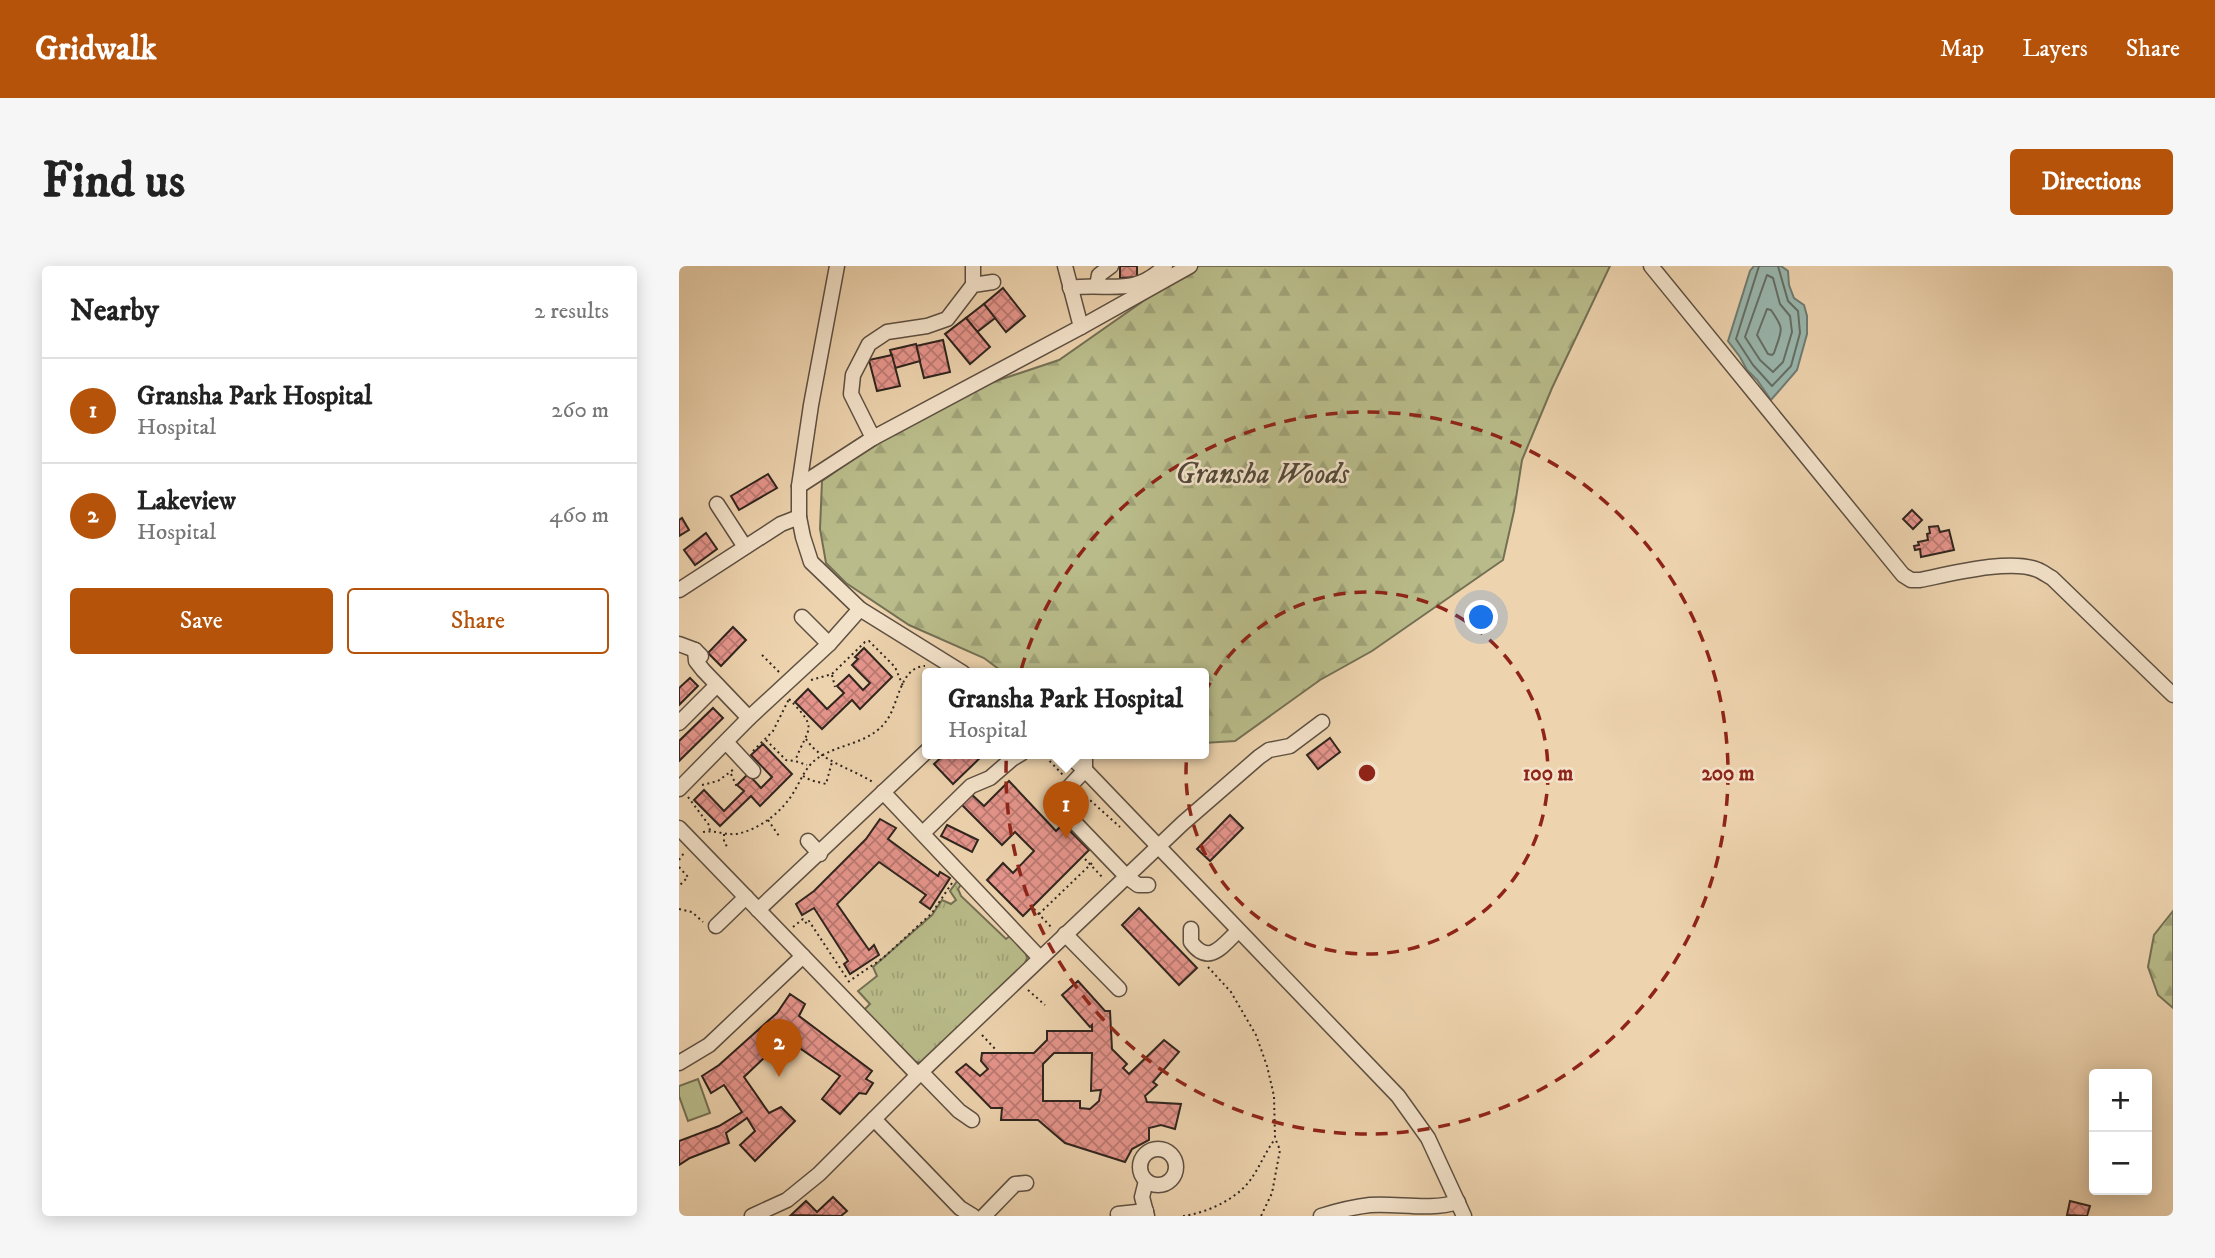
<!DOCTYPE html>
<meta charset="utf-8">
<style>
body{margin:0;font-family:"IM FELL DW Pica",serif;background:#f6f6f6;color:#222}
.controls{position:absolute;right:21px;bottom:21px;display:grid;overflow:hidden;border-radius:7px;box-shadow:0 4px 18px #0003}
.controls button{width:63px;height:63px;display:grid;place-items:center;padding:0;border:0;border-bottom:2px solid #e0e0e0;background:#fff;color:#222;font:35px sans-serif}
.you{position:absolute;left:803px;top:352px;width:24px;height:24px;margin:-18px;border:5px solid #fff;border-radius:50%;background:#1a73e8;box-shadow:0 0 0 10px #1a73e833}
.badge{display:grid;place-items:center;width:46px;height:46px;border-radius:50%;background:#b45309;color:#fff;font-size:23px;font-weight:700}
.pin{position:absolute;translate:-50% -58px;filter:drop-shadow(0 2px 4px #0008)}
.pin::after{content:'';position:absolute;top:37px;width:24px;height:21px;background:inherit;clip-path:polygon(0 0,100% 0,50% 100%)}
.popup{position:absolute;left:243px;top:402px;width:287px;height:91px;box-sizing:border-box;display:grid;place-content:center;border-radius:7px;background:#fff;filter:drop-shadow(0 2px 5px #0005);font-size:23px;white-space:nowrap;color:#767676}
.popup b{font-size:26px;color:#222}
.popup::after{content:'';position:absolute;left:50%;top:100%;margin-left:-14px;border:14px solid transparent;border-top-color:#fff}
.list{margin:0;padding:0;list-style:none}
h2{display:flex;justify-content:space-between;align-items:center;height:91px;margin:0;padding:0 28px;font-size:30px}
h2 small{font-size:23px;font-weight:400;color:#767676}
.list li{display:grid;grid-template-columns:46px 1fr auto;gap:21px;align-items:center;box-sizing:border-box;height:105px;padding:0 28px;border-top:2px solid #e0e0e0}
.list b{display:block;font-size:26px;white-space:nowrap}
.list p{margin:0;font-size:23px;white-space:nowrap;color:#767676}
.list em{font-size:23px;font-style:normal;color:#767676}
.actions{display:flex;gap:14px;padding:21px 28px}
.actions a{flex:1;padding:16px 0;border:2px solid #b45309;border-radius:7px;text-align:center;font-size:24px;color:#b45309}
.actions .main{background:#b45309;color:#fff}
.map{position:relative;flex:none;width:1494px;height:950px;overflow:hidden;border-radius:7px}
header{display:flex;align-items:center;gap:42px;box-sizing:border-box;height:98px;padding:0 35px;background:#b45309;color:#fff}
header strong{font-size:33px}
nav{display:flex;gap:38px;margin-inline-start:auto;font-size:24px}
.intro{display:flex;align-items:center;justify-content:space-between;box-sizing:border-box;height:168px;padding:0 42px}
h1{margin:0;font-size:49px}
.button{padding:18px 32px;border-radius:7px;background:#b45309;color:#fff;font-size:24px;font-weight:700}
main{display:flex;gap:42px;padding:0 42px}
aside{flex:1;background:#fff;border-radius:7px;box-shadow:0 4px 18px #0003}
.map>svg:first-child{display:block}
.grass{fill:url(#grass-tufts);stroke:#747054;stroke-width:2}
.forest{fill:url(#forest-firs);stroke:#747054;stroke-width:2}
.pitch{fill:#b9bc8a;stroke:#747054;stroke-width:2}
.water{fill:#99b7ae;stroke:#6f7c74;stroke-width:2}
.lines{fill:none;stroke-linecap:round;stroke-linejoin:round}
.shore{stroke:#646e66;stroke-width:2}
.building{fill:url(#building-cross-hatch);stroke:#2f241e;stroke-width:2;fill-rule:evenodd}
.minor-casing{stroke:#5e5042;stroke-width:17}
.path{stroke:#2f241e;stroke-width:2;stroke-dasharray:2 3.5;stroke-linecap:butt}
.minor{stroke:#f3e2ca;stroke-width:14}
.ring{fill:none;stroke:#8f2418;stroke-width:3.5;stroke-dasharray:12 9}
.labels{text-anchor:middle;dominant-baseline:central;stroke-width:5;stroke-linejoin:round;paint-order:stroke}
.park-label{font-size:30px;font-style:italic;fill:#524a39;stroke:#f3e2ca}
.centre{fill:#8f2418;stroke:#f3e2ca;stroke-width:3.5}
.ring-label{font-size:21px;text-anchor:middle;font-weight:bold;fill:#8f2418;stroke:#f3e2ca;stroke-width:5;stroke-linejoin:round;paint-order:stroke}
</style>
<header>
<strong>Gridwalk</strong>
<nav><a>Map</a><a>Layers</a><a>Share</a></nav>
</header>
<div class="intro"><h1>Find us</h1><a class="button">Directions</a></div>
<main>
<aside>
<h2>Nearby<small>2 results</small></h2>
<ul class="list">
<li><span class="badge">1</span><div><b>Gransha Park Hospital</b><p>Hospital</p></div><em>260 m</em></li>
<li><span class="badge">2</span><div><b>Lakeview</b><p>Hospital</p></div><em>460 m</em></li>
</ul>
<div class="actions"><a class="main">Save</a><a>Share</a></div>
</aside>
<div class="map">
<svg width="1494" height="950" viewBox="0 0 1494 950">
<defs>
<pattern id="grass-tufts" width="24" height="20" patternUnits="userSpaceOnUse" patternTransform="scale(1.75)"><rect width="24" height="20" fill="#b9bc8a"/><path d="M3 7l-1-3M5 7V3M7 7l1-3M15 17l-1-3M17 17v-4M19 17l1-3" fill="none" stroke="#9fa177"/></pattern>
<pattern id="forest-firs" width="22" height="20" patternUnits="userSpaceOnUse" patternTransform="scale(1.75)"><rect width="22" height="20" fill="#b9bc8a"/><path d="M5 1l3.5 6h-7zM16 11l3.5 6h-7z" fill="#9fa177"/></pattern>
<pattern id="building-cross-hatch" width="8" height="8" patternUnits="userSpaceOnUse" patternTransform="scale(1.75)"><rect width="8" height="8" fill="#e6958c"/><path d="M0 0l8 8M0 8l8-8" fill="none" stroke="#bb7972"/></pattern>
</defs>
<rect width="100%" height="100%" fill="#edd3ae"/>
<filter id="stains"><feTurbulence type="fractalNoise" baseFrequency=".00286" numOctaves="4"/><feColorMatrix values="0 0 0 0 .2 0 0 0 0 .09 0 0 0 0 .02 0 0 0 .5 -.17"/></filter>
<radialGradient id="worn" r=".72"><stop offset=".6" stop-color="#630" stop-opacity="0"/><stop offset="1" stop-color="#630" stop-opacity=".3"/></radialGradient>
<path class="grass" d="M279 614 283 617 279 623 282 630 327 673 332 669 346 684 348 692 344 702 250 792 241 797 231 794 184 745 191 738 179 725 198 710 194 701 253 649 263 634 272 638 277 634 271 625Z"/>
<g class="forest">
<path d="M509 0H931L873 122 843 194 835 245 824 294 693 385 641 414 556 475 525 477V407H325L305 392 230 359 167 317 147 297 141 263 143 215 201 174 268 136 314 116 380 94 490 17Z"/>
<path d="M1494 645V742L1479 729 1469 701 1475 669Z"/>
</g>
<path class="pitch" d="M19 813 31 847 9 855 0 830V820Z"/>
<path class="water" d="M1075 0H1102L1109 5 1110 19 1115 32 1125 39 1128 50V68L1118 104 1092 134 1078 114 1068 104 1061 91 1049 75 1071 5Z"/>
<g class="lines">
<g class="shore">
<path d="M1080 0 1057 73 1074 99 1093 120 1112 100 1121 67 1119 45 1109 35 1099 0"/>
<path d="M1088 9 1094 12 1101 38 1111 50 1113 66 1104 96 1094 106 1081 94 1066 71Z"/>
<path d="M1088 43 1092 44C1106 64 1103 63 1095 87L1093 89 1089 88 1078 69Z"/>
</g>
</g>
<g class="building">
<path d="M441 0H458V11L441 12Z"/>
<path d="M324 22 346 50 327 66 305 38Z"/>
<path d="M305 38 316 52 298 66 287 52Z"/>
<path d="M287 52 311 81 291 98 266 68Z"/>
<path d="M264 74 271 106 245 112 237 80Z"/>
<path d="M237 78 241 95 216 102 211 84Z"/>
<path d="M213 89 221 120 198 125 190 94Z"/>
<path d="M89 208 98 222 60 244 52 230Z"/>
<path d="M1233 244 1243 254 1234 263 1224 253Z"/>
<path d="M3 252 10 264 0 270V254Z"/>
<path d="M1259 260 1261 266 1270 264 1275 284 1242 291 1241 283 1236 284 1235 280 1240 279 1239 276 1249 274 1248 268 1251 267 1250 261Z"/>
<path d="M27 267 38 283 16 299 5 284Z"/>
<path d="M54 361 67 374 42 400 29 387Z"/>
<path d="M185 382 213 411 181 443 173 434 143 463 116 436 129 423 148 443 165 427 158 420 170 409 184 424 191 417 173 399 179 393 176 391Z"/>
<path d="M11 412 19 420 0 439V422Z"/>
<path d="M34 442 44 452 0 495V475Z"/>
<path d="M651 472 661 486 639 503 628 489Z"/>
<path d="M84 478 113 508 81 540 72 530 41 560 15 534 25 524 45 545 65 525 58 519 69 508 82 522 93 511 72 489Z"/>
<path d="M267 487H299L302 491 274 518 255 498Z"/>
<path d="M330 515 377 565 384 558 410 584 344 650 308 614 324 597 334 607 355 585 336 566 323 579 280 536 290 526 305 540Z"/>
<path d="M551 549 564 562 531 595 518 583Z"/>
<path d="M201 553 217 562 209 573 259 610 261 606 271 612 251 643 241 636 247 629 200 596 158 638 190 684 195 679 200 689 171 708 165 698 169 695 135 642 123 649 117 638 135 625 187 573Z"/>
<path d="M268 559 299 574 293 586 262 570Z"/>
<path d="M460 642 518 702 500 719 443 659Z"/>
<path d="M399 715 426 745H431L433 783 448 798 444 802 450 808 485 774 500 786 474 816 478 819 466 830 468 836 502 838 496 863 482 859 470 862V874L453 883 446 896 386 877 359 854H322L323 842H312L277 806 287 798 301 810 309 803 302 795 303 787H355L368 774V765H413V759L411 761 383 729ZM375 787H413L412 825 422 824 420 835 411 843 401 842V835H364V798Z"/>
<path d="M111 728 126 738 120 750 193 805 187 813 194 817 187 828 180 827 161 848 143 833 161 810 106 772 65 811 90 847 102 841 116 855 76 895 61 879 76 865 68 852 47 867 50 877 11 892 0 899V875L40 860 63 846 45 819 32 827 23 810 40 799 98 747Z"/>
<path d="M154 931 168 945 162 950 112 949 127 935 138 946Z"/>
<path d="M1391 935 1411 940 1408 950 1388 949Z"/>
</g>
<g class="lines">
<defs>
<g id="minor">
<path d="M158 0 132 139 120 220V251L124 271 132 296 181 343 284 407"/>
<path d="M386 0 402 61"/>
<path d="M972 0 1224 309 1232 314H1241C1271 308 1332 292 1359 304 1364 306 1369 310 1373 312L1494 429"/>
<path d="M294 19V0"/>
<path d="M418 20 420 9 432 0"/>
<path d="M391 22C429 16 454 32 486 0"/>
<path d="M194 172 172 128 174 109 190 78 208 66 248 60 268 53 294 19 314 16"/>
<path d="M120 220 194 172 402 61 511 0"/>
<path d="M38 238 66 281"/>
<path d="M0 324 102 258 120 251"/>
<path d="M123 351 150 378"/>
<path d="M0 378 16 384 22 390"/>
<path d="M16 384 17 395 24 404 70 452"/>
<path d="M0 457 38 419"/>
<path d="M47 476 74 505"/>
<path d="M387 487 406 504 719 830 749 872 785 950"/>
<path d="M406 487V504L376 536 448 611 459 619H469"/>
<path d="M0 523 70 452 150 378 181 343"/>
<path d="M204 526 361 692"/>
<path d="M0 562 239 809"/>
<path d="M244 567 292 520 311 512 333 493 343 487"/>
<path d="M129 575 141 588"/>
<path d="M79 644 249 484"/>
<path d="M37 660 67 631"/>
<path d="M512 663V676C530 701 544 679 559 665"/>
<path d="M386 668 440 723"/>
<path d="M0 797 30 779 124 690"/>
<path d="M242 806 280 845 293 854"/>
<path d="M195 853 281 942 294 950"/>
<circle cx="479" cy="901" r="18"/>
<path d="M467 915 463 931 468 950"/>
<path d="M439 948 467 945"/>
<path d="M73 950 108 934 140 908 242 806 504 557 580 491 590 484 611 480 643 456"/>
<path d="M305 950 336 918 347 917"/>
<path d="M642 950C658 945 674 941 691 939 720 937 750 945 779 936"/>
</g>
</defs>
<use href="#minor" class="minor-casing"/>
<g class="path">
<path d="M83 389 100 406"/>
<path d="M153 409 156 421"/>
<path d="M132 414 153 408 186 376 190 375 216 401 224 420"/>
<path d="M110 433C140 464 130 459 116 495"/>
<path d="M127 473C142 496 173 502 195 517"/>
<path d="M87 474 107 494 116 495 128 499"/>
<path d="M74 485 94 465 110 433"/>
<path d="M363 487 384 509"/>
<path d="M52 508 58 521"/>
<path d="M124 510 131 514 147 518 153 496"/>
<path d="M23 519 39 515 55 503"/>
<path d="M403 527 441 561"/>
<path d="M9 531 30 559 31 565"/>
<path d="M89 554 100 570"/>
<path d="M24 566C35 564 46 569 57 568 81 564 105 544 116 524 124 510 128 498 142 490 164 477 192 477 208 454 220 437 221 401 246 400"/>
<path d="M45 568V576L49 582"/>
<path d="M406 593 425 613"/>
<path d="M0 594 5 587"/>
<path d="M0 601 9 611 0 620"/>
<path d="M0 643 13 646 24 656"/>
<path d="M355 643 373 662"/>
<path d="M360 648 413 597"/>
<path d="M114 661 124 653 128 658 130 655 169 714"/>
<path d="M529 701 552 726 577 769 588 800 595 830 596 872 601 884 593 927 582 950"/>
<path d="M169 716 204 692 253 647 273 617"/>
<path d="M349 724 366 739"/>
<path d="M303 769 318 785"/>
<path d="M504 950C528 947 561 932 574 910 582 898 587 885 596 873"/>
</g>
<use href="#minor" class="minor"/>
</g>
<g class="ring">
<circle cx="688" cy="507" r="181"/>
<circle cx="688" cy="507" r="361"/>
</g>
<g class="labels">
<g class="park-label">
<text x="583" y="208">Gransha Woods</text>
</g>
</g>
<circle cx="688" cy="507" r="10" class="centre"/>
<g class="ring-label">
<text x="869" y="514">100 m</text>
<text x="1049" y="514">200 m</text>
</g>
<rect width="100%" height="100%" filter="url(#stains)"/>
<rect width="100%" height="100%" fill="url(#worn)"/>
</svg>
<div class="controls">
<button>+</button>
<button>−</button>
</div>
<div class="you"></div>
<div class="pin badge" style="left:387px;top:573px">1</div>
<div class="popup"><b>Gransha Park Hospital</b>Hospital</div>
<div class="pin badge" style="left:100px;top:811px">2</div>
</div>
</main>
